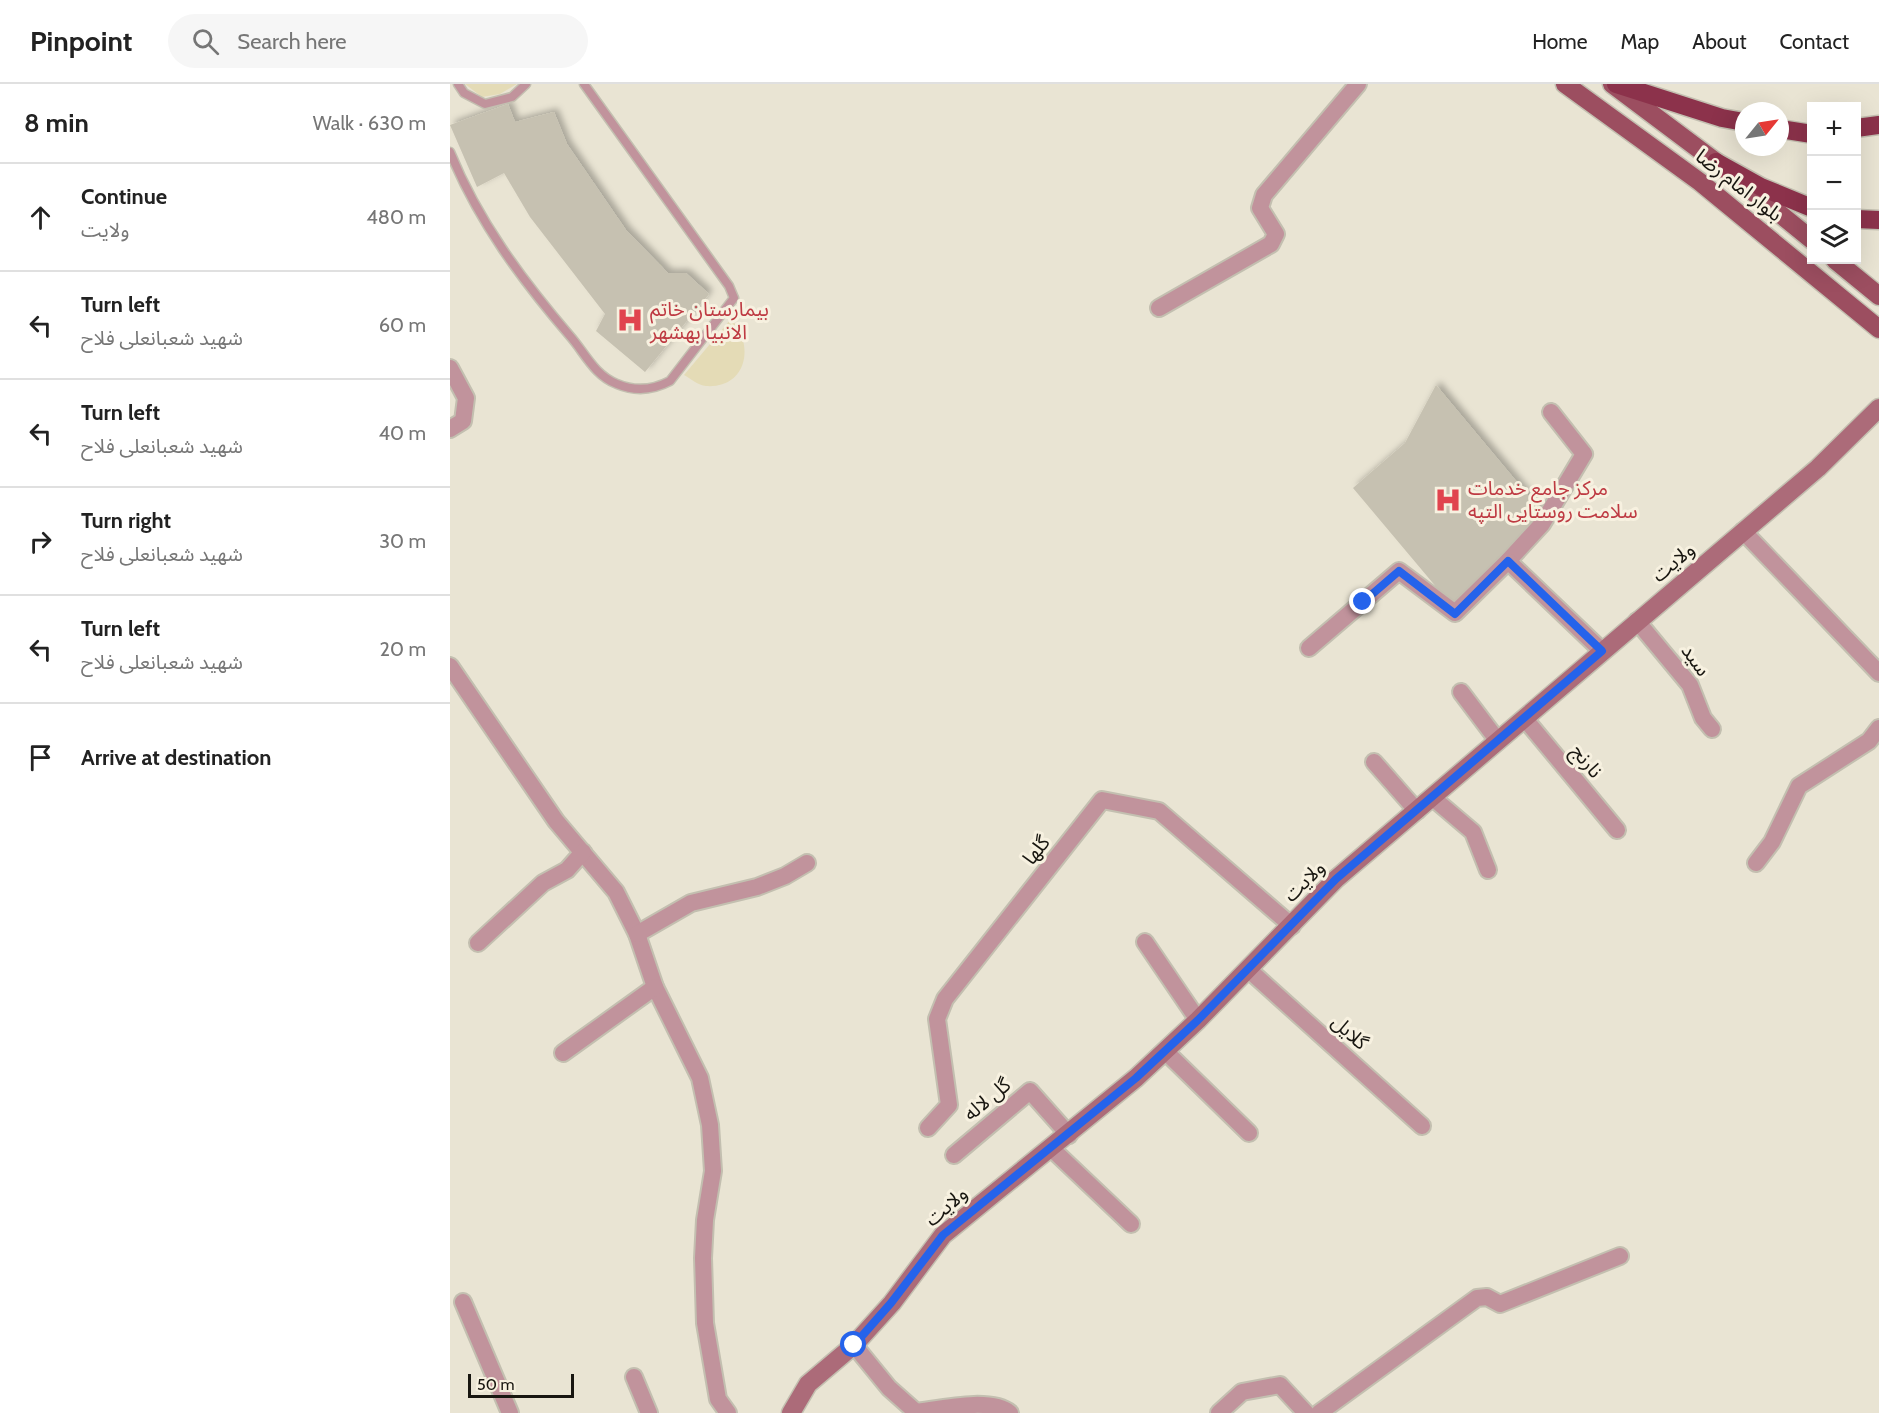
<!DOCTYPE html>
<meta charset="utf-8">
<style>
body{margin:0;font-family:Cabin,"Noto Sans Arabic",sans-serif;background:#f6f6f6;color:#222}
.controls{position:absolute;right:18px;top:18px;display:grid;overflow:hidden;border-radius:0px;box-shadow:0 6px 24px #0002}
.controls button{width:54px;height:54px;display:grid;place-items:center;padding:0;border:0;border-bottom:2px solid #e0e0e0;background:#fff;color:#222;font:30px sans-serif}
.compass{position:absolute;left:1285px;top:18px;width:54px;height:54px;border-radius:50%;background:#fff;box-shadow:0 6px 24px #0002;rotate:60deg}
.scale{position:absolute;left:18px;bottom:15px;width:106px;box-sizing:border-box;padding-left:6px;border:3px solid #181610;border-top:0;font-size:16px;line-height:21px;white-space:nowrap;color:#181610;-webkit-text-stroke:4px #f7f1e0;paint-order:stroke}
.stop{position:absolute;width:18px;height:18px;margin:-14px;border:4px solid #2563eb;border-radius:50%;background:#fff}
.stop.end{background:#2563eb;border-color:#fff;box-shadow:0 2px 6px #0008}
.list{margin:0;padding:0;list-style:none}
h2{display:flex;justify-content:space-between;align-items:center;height:78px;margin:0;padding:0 24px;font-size:26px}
h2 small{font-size:20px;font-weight:400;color:#767676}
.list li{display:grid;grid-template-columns:39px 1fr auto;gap:18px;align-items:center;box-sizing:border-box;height:108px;padding:0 24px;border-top:2px solid #e0e0e0}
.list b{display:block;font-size:22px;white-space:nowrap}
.list p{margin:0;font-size:20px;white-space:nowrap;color:#767676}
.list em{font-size:20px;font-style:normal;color:#767676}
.icon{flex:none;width:33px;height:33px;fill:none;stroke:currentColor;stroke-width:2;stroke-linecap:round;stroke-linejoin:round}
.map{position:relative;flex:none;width:1429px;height:1329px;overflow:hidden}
header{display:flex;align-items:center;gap:36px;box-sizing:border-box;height:84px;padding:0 30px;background:#fff;border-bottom:2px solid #e0e0e0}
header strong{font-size:28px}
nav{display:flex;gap:33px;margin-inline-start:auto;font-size:21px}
.search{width:420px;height:54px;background:#f6f6f6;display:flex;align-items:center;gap:15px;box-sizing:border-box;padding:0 21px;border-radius:33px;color:#767676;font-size:22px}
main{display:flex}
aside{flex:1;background:#fff}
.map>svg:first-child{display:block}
.sand{fill:#e4dbb6}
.building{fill:#c6c1b1;filter:url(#shadow)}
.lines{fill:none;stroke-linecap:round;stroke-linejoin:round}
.lane-casing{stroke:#c3bfb0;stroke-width:11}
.street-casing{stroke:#c3bfb0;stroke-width:20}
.secondary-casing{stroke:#c3bfb0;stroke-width:21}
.primary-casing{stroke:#c3bfb0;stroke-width:21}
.highway-casing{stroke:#c3bfb0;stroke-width:21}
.lane{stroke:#c1939c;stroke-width:8}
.street{stroke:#c1939c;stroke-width:16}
.secondary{stroke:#ac6b79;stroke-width:18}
.primary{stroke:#9c4e60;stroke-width:18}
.highway{stroke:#8c324b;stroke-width:18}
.route{stroke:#2563eb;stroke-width:8}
.labels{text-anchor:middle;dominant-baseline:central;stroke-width:6;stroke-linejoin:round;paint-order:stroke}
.street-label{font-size:20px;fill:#181610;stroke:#f7f1e0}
.health-label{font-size:20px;fill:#be3a42;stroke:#f7f1e0;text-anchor:start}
</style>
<header>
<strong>Pinpoint</strong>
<div class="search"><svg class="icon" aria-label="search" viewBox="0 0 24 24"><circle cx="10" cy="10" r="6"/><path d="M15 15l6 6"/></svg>Search here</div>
<nav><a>Home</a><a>Map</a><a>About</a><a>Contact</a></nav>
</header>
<main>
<aside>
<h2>8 min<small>Walk · 630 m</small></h2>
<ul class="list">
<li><svg class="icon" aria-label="ahead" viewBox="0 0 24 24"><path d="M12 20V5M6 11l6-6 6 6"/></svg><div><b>Continue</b><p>ولایت</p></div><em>480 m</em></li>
<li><svg class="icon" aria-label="left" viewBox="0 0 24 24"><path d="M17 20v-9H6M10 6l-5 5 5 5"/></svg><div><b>Turn left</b><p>شهید شعبانعلی فلاح</p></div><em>60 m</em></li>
<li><svg class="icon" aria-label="left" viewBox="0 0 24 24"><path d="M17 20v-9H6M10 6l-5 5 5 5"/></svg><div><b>Turn left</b><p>شهید شعبانعلی فلاح</p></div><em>40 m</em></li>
<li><svg class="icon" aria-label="right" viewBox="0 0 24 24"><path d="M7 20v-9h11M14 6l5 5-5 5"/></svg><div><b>Turn right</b><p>شهید شعبانعلی فلاح</p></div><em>30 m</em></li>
<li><svg class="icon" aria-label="left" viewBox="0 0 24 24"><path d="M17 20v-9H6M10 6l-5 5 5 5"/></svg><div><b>Turn left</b><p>شهید شعبانعلی فلاح</p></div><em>20 m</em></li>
<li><svg class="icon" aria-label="arrive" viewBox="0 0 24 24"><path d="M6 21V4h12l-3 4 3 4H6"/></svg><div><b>Arrive at destination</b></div></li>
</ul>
</aside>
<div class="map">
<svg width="1429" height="1329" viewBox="0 0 1429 1329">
<defs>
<filter id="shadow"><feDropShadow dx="4" dy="-4" stdDeviation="3" flood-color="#0004"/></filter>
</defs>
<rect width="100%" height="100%" fill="#e9e4d3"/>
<g class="sand">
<path d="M15 0H67L50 10 32 13Z"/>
<path d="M281 235C306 262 296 305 256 302 248 301 241 295 234 291Z"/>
</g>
<g class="building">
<path d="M58 20 65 38 104 28 117 60 176 146 218 189H236L259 210 195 288 146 247 155 230 80 133 54 89 27 103 0 41Z"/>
<path d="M986 301 1092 428 1003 523 903 404 955 359Z"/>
</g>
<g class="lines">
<defs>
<g id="lane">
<path d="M8 0 14 9 35 20 62 13 76 0"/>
<path d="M0 68C28 137 72 196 120 252 135 269 144 291 167 300 186 308 203 306 220 297L284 214 279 202 134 0"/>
</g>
<g id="street">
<path d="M709 224 821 160 826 150 810 124 814 111 908 0"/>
<path d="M0 284 16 314 13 337 0 345"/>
<path d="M1293 447 1429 589"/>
<path d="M1058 477 1092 440 1134 370 1101 328"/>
<path d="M1187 537 1240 601 1253 634 1262 645"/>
<path d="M859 564 949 487 1005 529 1058 477 1152 567"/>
<path d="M0 582 106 737 166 808 187 850 205 903 250 994 260 1041 263 1087 255 1136 253 1174 255 1239 268 1315 278 1329"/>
<path d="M1011 608 1048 657"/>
<path d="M1075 635 1167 746"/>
<path d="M924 678 967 727"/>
<path d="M983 714 1023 748 1038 786"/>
<path d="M1306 779 1322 758 1349 702 1419 657 1429 644"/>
<path d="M187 850 241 819 307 803 335 792 357 779"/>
<path d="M695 858 748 936"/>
<path d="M28 859 93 799 117 786 133 768"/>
<path d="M799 886 972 1042"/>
<path d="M715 967 799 1049"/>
<path d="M113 969 205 903"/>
<path d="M478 1044 499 1021 487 935 495 915 652 716 709 727 842 842"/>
<path d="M602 1065 681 1140"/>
<path d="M504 1071 580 1007 619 1051"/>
<path d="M13 1218 60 1329"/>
<path d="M404 1261 439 1304 466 1328C490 1325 541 1313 560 1329"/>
<path d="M184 1293 199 1329"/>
<path d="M769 1329 792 1308 830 1301 856 1329"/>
<path d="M869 1329 1027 1214 1037 1213 1050 1220 1170 1172"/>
</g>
<path id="secondary" d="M341 1329 358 1300 404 1261 442 1219 493 1151 686 994 748 936 886 795 1368 384 1429 324"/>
<g id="primary">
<path d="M1115 0 1250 98 1429 245"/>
<path d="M1162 0 1266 78 1362 156"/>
<path d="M1385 176 1429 212"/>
</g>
<g id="highway">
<path d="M1166 0 1272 34 1294 38"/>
<path d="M1406 44 1429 41"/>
<path d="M1330 45 1362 50"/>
<path d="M1266 78 1311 103 1362 124"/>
<path d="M1406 135 1429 136"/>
</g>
</defs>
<use href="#lane" class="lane-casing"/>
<use href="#street" class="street-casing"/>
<use href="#secondary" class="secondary-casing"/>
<use href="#primary" class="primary-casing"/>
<use href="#highway" class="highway-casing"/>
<use href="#lane" class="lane"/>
<use href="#street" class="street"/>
<use href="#secondary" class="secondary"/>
<use href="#primary" class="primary"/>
<use href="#highway" class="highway"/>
</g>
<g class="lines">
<path class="route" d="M404 1261 441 1219 493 1151 686 994 748 936 886 795 1152 567 1058 477 1005 530 949 487 913 518"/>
</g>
<defs>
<symbol id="hospital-bare" viewBox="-9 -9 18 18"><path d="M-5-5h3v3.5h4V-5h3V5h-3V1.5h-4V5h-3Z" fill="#e0444e" stroke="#f7f1e0" stroke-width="2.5" paint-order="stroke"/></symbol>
</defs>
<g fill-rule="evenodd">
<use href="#hospital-bare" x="161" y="217" width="38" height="38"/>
<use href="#hospital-bare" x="979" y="397" width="38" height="38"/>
</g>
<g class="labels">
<g class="street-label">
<text transform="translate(1289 101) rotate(38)">بلوار امام رضا</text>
<text transform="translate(1223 478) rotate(-40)">ولایت</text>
<text transform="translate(1246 576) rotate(54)">سید</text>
<text transform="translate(1137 677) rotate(50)">نارنج</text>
<text transform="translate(586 766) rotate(-52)">گلها</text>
<text transform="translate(854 797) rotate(-45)">ولایت</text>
<text transform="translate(900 948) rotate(42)">گلایل</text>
<text transform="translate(537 1015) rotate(-40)">گل لاله</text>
<text transform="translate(496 1122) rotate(-41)">ولایت</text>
</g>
<g class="health-label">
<text x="200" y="225">بیمارستان خاتم<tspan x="200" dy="23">الانبیا بهشهر</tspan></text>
<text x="1018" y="404">مرکز جامع خدمات<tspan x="1018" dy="23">سلامت روستایی التپه</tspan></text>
</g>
</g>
</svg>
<div class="controls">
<button>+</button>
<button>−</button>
<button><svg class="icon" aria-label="layers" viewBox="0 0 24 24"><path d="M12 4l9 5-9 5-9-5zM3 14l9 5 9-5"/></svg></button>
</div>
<svg class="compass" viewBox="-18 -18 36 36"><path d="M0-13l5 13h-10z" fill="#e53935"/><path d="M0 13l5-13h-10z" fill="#767676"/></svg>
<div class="scale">50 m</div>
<div class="stop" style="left:404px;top:1261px"></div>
<div class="stop end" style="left:913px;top:518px"></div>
</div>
</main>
